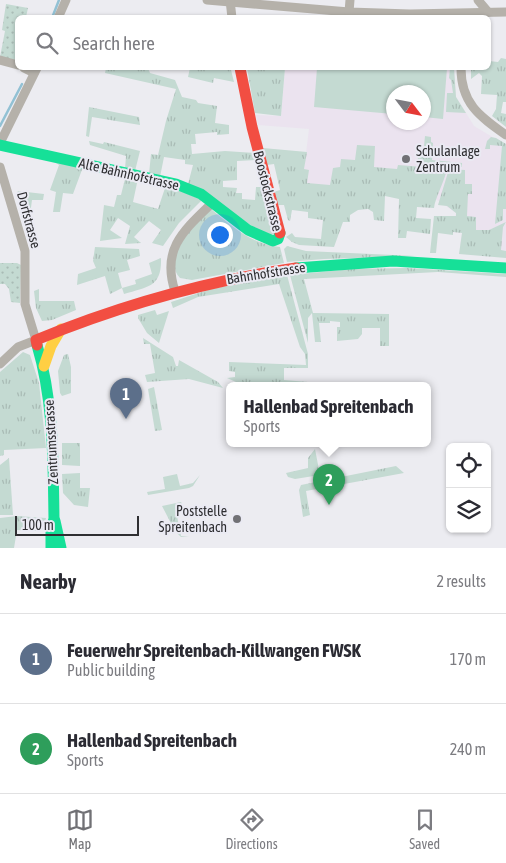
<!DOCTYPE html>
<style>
body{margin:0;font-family:"Asap Condensed",sans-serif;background:#f7f7f7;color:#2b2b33}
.controls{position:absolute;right:15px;bottom:15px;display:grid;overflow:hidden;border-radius:8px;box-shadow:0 1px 4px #0004}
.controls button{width:45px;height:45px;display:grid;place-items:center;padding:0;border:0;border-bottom:1px solid #e1e1e2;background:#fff;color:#2b2b33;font:25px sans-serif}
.compass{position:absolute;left:386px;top:85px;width:45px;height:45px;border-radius:50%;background:#fff;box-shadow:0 1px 4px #0004;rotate:122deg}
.scale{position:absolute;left:15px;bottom:12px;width:124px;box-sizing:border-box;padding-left:5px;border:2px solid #2f2f32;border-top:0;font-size:14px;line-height:18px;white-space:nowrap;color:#2f2f32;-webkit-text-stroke:4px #eaeaf3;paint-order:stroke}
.you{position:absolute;left:219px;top:234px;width:18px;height:18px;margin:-12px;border:4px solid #fff;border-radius:50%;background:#1a73e8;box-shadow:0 0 0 8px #1a73e833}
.badge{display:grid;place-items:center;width:32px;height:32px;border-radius:50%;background:#717175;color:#fff;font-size:16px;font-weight:700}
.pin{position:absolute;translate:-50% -41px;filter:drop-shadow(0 1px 2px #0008)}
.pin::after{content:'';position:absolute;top:26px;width:18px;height:15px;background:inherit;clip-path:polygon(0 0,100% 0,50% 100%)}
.popup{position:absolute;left:226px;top:382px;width:205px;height:65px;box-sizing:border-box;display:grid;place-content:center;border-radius:8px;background:#fff;filter:drop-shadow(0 1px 4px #0005);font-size:16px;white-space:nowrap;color:#7c7c81}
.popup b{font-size:19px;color:#2b2b33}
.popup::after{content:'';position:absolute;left:50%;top:100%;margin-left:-10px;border:10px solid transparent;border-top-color:#fff}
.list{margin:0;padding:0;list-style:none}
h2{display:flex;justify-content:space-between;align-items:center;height:65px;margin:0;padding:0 20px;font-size:21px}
h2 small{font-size:16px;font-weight:400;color:#7c7c81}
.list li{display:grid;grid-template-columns:32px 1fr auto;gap:15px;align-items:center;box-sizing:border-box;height:90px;padding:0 20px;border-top:1px solid #e1e1e2}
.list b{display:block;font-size:19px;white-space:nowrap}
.list p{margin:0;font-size:16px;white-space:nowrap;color:#7c7c81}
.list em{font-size:16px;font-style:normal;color:#7c7c81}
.icon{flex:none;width:28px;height:28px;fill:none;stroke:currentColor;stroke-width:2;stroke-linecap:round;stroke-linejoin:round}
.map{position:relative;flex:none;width:506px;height:548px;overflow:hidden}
.search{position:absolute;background:#fff;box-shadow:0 1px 4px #0004;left:15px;right:15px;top:15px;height:55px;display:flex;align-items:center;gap:12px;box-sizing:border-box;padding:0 18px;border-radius:8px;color:#7c7c81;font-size:19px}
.sheet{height:245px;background:#fff}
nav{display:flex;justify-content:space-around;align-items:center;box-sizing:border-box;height:70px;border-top:1px solid #e1e1e2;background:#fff;font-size:14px;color:#7c7c81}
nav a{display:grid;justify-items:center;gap:2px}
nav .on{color:#717175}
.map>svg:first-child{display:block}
.education{fill:#ebe3ef;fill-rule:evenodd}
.grass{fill:url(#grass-tufts)}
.park{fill:url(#park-dots)}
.pitch{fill:#c4dad2}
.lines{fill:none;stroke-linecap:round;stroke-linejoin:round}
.stream{stroke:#92c1d4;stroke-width:2.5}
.street{stroke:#b5b1aa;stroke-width:9}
.fast{stroke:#16e098;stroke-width:11}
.slow{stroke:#ffcf43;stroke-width:11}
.jam{stroke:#f24e42;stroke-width:11}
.poi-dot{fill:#717175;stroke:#eaeaf3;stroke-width:2}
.labels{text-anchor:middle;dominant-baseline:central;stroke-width:4;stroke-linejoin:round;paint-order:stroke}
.poi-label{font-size:14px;fill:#2f2f32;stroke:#eaeaf3;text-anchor:start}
.street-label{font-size:14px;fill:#2f2f32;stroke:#eaeaf3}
</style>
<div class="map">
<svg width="506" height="548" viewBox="0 0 506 548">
<defs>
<pattern id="grass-tufts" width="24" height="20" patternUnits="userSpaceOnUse" patternTransform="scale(1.25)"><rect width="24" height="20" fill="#c4dad2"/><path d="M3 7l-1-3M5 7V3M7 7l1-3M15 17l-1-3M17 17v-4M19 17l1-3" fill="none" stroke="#a9bbb5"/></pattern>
<pattern id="park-dots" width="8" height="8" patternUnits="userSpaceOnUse" patternTransform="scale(1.25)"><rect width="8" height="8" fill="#c4dad2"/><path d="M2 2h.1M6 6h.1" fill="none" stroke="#a9bbb5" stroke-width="1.8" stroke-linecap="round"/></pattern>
</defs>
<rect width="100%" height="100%" fill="#ececf1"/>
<path class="education" d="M285 68H454L456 97 474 126 506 145 504 209H506V251L460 245 462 233 453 232 456 213 437 200 307 184 304 169 309 129 258 125 256 115 281 116ZM394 92H424V122H394Z"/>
<g class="grass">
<path d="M501 58 506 59V102H503L501 113 506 114V127L492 116 496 109 497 95 481 94 482 76 479 73 471 79V68H488L489 61 498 62Z"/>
<path d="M106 68H148L150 73 175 80 182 97 196 100 198 103 217 106 215 123 229 125V134L217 135V132L195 134 196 144H191L192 154 225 151 255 153 256 160 237 161V180L223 181V187L237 188 236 193H242V199L255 200 256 187H263L276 232 269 237 188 184 193 165 185 164V160L164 157 160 177 149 174 151 154 158 155 166 121 176 89 105 73Z"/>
<path d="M190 68 231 70 234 82 214 78 213 83 188 77Z"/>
<path d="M247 68H285L281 116 255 113Z"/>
<path d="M450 68H454L456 97 466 113 446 112 447 93H453L451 80 449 78Z"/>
<path d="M89 107 139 117 140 125 92 117 89 137 86 136Z"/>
<path d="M425 136 431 137V142L433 143 432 160 462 163V167L419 162 417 156H428L429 147 424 146Z"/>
<path d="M491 137 496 138 506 144V209H503V220L495 224 502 146 490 145V149H485L487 141Z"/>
<path d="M89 141 103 144 104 142 140 151 135 171 125 169 126 156 90 145Z"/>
<path d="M357 145 375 146 374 167 397 169 398 165 447 169C444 183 435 198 434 208L417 207 416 218 431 219 430 234 407 231 406 238H398L399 199 385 196 384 221 374 220 373 212 368 209 358 210 350 215V222H343L334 247 299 245 292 242 286 237 292 233 295 237 321 239 323 220 308 218V212L292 210 290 221 288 220 284 205H277L273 192 280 190 274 164 267 165 263 148 307 152 304 169 309 170 307 183 330 185 333 168 340 167 341 159 355 160Z"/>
<path d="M56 163 83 167 73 194 63 193 60 212H53L56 192 50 190 59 165Z"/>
<path d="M449 169 465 170V184H472V194H468L467 216 476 217V230H489L506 222 503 227 501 250 506 251V258L459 254 462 233 453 232V235L438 233 436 253H430L434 216H456V213L447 206 438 205Z"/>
<path d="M125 179 137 183 133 202 158 209 166 185 202 200 179 223 163 246 152 243 161 230 149 221 134 237 141 243 125 244 130 226 118 218 110 230 122 238 100 241 104 205 114 207 117 195H121Z"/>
<path d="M18 191 44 194 43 200H32L29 222H26L17 193Z"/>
<path d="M211 209C233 227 251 244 280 247L284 263 192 280 180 278C160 257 197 223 211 209Z"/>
<path d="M287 246 306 251 415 256 324 259 287 262 284 249Z"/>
<path d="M95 247 139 249 140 256 127 260 130 270 118 273 122 288 136 284 135 280 152 274 149 263 161 258C162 287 148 287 124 294L122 288 110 294 105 276 77 285 78 274 96 268 93 261Z"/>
<path d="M407 268 506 274V277L438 272 304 279 313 313 389 314V346H380V328H362V334L358 339 337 341V327H340V322L330 321V323H319L321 342H315L312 313 308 318V343L290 275 352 269Z"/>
<path d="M287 275 308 354V368H284V380L308 382V386H245L227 378 235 377V372L229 371V362L306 365 305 354 300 347 279 284 198 297 173 308 171 302 211 289Z"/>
<path d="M39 289V301H74L76 310 52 320 42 321 36 308 34 291Z"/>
<path d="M155 310 157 315 169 311 159 343 147 333 138 318V315Z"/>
<path d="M143 338 173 357 176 366H178L179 360 218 382 223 388 189 379 147 382 145 375 155 373 150 344H144Z"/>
<path d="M23 352 30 355 39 383 46 448 4 450V455L0 456V372Z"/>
<path d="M68 354 71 367V393L62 396 60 393 58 371 64 355Z"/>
<path d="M154 387 162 430 155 431 148 389Z"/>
<path d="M62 443H80V466L62 465Z"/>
<path d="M315 449 320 475 295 479 288 477 286 473 308 468V458Z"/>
<path d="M9 458 13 515H0V465Z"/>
<path d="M396 466 404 473 306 491 310 515 303 517 299 490 301 485Z"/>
<path d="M80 473V488H90L88 507 74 505 63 493 62 474Z"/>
<path d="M177 474 180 486 193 483 200 475 193 486 189 488 148 495 147 492 165 489 163 477Z"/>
<path d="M181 502 182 504 175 506 181 536H189L181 537 175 531 162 506Z"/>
<path d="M17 516 46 518 43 529 35 531 17 530 14 548H0V518Z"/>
</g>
<g class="park">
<path d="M6 4 28 8 26 17 18 18 17 60 0 57 5 31 2 30Z"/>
<path d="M0 263H17L21 265 20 303 11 302 9 289 5 284H0Z"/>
</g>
<path class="pitch" d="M317 68H447L443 119 424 117V92H394L393 114 314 107Z"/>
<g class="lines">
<g class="stream">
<path d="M52 18 59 0"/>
<path d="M0 126 22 84"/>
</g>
<g class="street">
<path d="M207 0 349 12 410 14 506 12"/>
<path d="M230 0 232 18"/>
<path d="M478 0 488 12"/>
<path d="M349 12 350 0"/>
<path d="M58 18 66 0"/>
<path d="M0 60 18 65"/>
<path d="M24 68 34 73"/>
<path d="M461 68C461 103 479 116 506 135"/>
<path d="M0 143 37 68"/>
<path d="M0 167 25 251V304L36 340 18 347 0 364"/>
<path d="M175 291C161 249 184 230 212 203"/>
</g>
<g class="fast">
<path d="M0 145 176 184 201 194 248 230 273 241 278 239 280 233"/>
<path d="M296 268 393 261 506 268"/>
<path d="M37 345C54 402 53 460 54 519L51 528V548"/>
<path d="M55 521 61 548"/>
</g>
<path class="slow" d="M44 366 51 346 61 329"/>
<g class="jam">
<path d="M240 68 252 127 280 233"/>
<path d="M37 345 36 340C121 305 206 281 296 268"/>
</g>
</g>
<g class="poi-dot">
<circle cx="406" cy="159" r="5"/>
<circle cx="237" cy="519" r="5"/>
</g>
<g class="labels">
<g class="poi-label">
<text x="416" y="151">Schulanlage<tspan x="416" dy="16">Zentrum</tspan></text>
<text x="227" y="511" text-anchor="end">Poststelle<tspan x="227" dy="16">Spreitenbach</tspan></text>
</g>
<g class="street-label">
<text transform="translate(129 174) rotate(13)">Alte Bahnhofstrasse</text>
<text transform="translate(268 191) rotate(76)">Boostockstrasse</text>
<text transform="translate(29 220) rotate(75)">Dorfstrasse</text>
<text transform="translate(266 273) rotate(-9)">Bahnhofstrasse</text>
<text transform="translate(51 442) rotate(-93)">Zentrumsstrasse</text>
</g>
</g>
</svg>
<div class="controls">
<button><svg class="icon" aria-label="locate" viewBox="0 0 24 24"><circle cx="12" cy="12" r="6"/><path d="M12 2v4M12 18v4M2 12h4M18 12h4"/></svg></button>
<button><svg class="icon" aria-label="layers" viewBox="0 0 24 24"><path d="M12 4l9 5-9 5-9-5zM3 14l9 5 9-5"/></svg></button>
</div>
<svg class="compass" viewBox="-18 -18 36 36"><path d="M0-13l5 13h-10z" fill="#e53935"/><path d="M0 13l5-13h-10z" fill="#7c7c81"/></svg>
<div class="scale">100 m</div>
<div class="you"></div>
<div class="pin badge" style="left:126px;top:419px;background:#5c6f8a">1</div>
<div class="pin badge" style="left:329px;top:505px;background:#2e9e5b">2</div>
<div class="popup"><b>Hallenbad Spreitenbach</b>Sports</div>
<div class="search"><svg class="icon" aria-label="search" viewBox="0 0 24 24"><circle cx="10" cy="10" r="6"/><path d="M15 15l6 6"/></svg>Search here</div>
</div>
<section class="sheet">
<h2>Nearby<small>2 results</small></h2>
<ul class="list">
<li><span class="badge" style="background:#5c6f8a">1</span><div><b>Feuerwehr Spreitenbach-Killwangen FWSK</b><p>Public building</p></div><em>170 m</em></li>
<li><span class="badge" style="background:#2e9e5b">2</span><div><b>Hallenbad Spreitenbach</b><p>Sports</p></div><em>240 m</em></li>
</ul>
</section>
<nav>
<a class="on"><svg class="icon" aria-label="map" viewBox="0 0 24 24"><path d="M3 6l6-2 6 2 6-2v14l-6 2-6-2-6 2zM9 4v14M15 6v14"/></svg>Map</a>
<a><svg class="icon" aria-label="directions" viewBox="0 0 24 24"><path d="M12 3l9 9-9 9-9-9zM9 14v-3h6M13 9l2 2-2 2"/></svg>Directions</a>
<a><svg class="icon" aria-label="saved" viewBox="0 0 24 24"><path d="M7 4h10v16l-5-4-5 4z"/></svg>Saved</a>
</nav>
